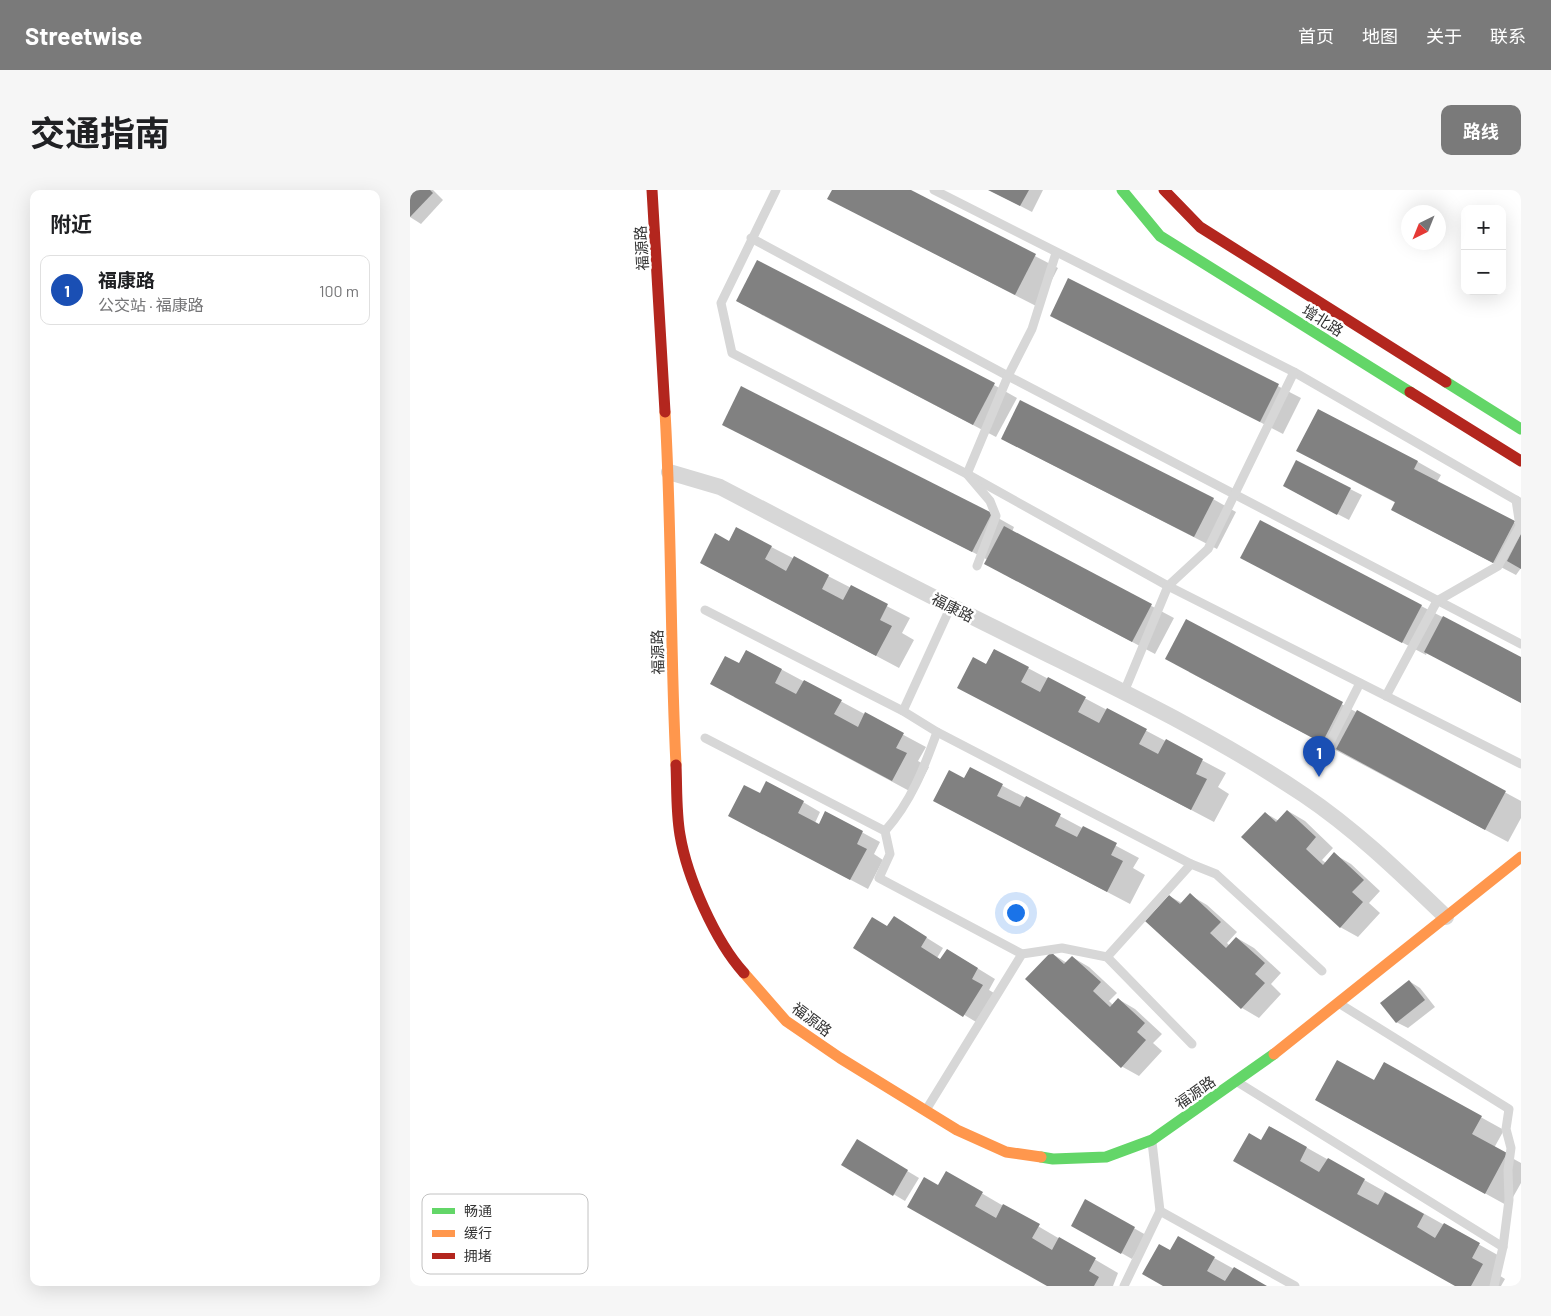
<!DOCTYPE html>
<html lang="zh">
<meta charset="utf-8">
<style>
body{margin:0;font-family:Barlow,"Noto Sans SC",sans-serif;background:#f6f6f6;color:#202124}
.controls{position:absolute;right:15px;top:15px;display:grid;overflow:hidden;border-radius:10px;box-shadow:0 5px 20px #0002}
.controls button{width:45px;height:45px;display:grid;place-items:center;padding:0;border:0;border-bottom:1px solid #e0e0e0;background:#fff;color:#202124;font:25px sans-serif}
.compass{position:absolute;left:991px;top:15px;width:45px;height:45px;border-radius:50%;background:#fff;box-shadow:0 5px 20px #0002;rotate:223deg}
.you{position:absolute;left:605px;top:722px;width:18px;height:18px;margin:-12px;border:4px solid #fff;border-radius:50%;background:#1a73e8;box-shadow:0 0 0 8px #1a73e833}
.badge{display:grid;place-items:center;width:32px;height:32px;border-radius:50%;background:#7a7a7a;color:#fff;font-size:16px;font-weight:700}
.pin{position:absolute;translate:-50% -41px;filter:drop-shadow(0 1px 2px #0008)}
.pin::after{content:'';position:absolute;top:26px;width:18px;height:15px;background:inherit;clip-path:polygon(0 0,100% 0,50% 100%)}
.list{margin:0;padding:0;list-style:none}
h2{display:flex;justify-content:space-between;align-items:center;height:65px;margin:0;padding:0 20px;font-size:21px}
h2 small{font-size:16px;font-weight:400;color:#757577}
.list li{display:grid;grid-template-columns:32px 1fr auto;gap:15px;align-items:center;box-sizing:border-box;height:70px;margin:0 10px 10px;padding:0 10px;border:1px solid #e0e0e0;border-radius:10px}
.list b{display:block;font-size:19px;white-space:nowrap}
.list p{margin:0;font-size:16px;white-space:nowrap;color:#757577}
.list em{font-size:16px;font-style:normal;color:#757577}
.map{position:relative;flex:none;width:1111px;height:1096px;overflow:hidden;border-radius:10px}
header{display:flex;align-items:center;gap:30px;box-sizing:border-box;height:70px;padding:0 25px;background:#7a7a7a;color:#fff}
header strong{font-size:24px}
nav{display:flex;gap:28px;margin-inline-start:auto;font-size:18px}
.intro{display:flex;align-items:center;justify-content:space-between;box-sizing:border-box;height:120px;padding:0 30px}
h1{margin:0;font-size:35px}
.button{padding:12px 22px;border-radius:10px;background:#7a7a7a;color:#fff;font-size:18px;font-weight:700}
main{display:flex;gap:30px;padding:0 30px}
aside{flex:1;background:#fff;border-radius:10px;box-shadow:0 5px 20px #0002}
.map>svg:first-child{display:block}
.shadow{fill:#0003}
.building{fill:#818181}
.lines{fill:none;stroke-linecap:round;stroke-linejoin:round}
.lane{stroke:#d7d7d7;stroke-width:9}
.street{stroke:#d7d7d7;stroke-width:16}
.fast{stroke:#63d668;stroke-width:11}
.slow{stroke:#ff974d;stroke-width:11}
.jam{stroke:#b3261e;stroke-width:11}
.labels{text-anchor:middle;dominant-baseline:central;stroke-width:5;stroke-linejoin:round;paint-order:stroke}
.street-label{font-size:15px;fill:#333;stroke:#fff}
.key{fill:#fff;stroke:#c2c2c2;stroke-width:1}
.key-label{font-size:14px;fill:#333}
</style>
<header>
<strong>Streetwise</strong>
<nav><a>首页</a><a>地图</a><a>关于</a><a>联系</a></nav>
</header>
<div class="intro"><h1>交通指南</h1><a class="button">路线</a></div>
<main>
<aside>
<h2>附近<small></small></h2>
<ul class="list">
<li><span class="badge" style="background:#1a4fb4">1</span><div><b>福康路</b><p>公交站 · 福康路</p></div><em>100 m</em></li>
</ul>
</aside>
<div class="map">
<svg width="1111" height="1096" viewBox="0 0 1111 1096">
<rect width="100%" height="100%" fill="#fff"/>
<g class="shadow">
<path d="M0 0H23L33 10 11 34 0 27Z"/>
<path d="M423 0H498L648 78 628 117 442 21Z"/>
<path d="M579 0H633L622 22Z"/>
<path d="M659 89 891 208 873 244 641 125Z"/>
<path d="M350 124 584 195 607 208 586 247Z"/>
<path d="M909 220 1008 272 1031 285 1027 292 1111 336V378L1106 385 1005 332 982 319 986 313 911 274Z"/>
<path d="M313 234 581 324 604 337 602 342 764 428 745 464 599 387 578 370Z"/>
<path d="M592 249 803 309 826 322 807 359Z"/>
<path d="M940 299 952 305 939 330 885 302Z"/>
<path d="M850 332 1111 468V513L1017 462 1016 465 855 380Z"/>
<path d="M326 339 500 428 492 443 504 450 489 478 291 373 319 352Z"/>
<path d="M776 430 1111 611V628L1098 652 779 482Z"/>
<path d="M584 460 816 583 808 597 819 604 804 632 572 510 576 475Z"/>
<path d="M337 461 516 557 508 571 519 577 505 604 324 507 329 475Z"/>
<path d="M561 579 729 668 723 678 735 685 720 714 547 623 555 590Z"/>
<path d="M393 612 410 622 405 633 409 635 416 623 470 652 464 664 473 670 458 699 337 635Z"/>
<path d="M878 621 895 631 923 658 912 670 916 673 924 664 941 674 970 701 959 713 970 723 948 747 930 737 855 623 869 631Z"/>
<path d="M780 705 797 715 827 742 817 753 820 756 827 748 844 758 871 783 861 794 871 804 849 828 832 818 759 706 772 713Z"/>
<path d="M478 737 501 738 533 758 527 768 531 770H554L585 789 579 800 589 806 571 835 444 758Z"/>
<path d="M641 763 657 773 662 767 679 777 707 803 699 811 703 815 708 809 725 819 752 844 743 853 752 861 729 886 711 876Z"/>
<path d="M999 791 1010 798 1025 817 998 838 986 832Z"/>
<path d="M975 874 1094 940 1084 958 1111 973V993L1098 1016 929 923 965 892Z"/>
<path d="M860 937 1093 1068 1084 1082 1095 1089 1091 1096H1047L852 952Z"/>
<path d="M447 951 509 988 495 1011 433 974Z"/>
<path d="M537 983 708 1083 703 1096H639L529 997Z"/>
<path d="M676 1011 736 1045 722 1069 662 1035Z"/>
<path d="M768 1048 824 1079 854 1096H755L761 1061Z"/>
</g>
<g class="building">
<path d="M0 0H20L23 3 0 27Z"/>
<path d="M422 0H501L626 64 605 105 417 9Z"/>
<path d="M578 0H619L610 16Z"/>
<path d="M347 70 585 193 563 235 326 111Z"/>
<path d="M658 88 869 194 850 232 640 126Z"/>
<path d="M331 196 582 323 562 362 312 235Z"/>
<path d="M610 210 804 308 784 347 591 249Z"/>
<path d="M908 219 1008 271 1004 279 1105 331 1083 373 981 320 985 312 886 261Z"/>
<path d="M886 270 941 298 927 325 873 296Z"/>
<path d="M850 330 1012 415 992 453 830 368Z"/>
<path d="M594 336 742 414 722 452 574 374Z"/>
<path d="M326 337 362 356 355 369 376 381 384 366 419 385 412 399 433 410 441 395 478 414 470 430 482 436 466 466 290 373 305 343 319 351Z"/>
<path d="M1111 344V379L1097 371Z"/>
<path d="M1033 426 1111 467V513L1014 462Z"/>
<path d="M776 429 933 512 912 553 755 469Z"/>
<path d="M584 459 619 477 611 492 630 502 638 487 676 507 668 522 689 533 697 518 737 539 729 554 748 564 756 549 793 569 786 584 797 589 781 620 547 498 563 467 576 474Z"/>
<path d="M336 460 372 479 365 493 386 504 394 490 432 510 424 524 448 537 455 522 494 543 486 558 497 563 482 591 300 494 315 466 329 473Z"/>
<path d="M947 520 1096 601 1075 640 926 559Z"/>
<path d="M560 577 593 594 587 606 610 617 616 606 651 624 645 636 667 647 673 636 707 653 701 665 713 671 697 702 523 611 539 580 554 588Z"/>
<path d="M356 591 394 611 388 623 409 634 415 621 453 641 447 654 457 659 440 690 318 626 334 595 350 603Z"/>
<path d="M877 620 906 647 896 659 913 675 924 662 954 690 942 702 953 712 930 738 831 647 855 622 866 632Z"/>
<path d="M780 703 811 732 800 743 816 758 826 747 855 773 845 784 855 793 831 819 735 731 759 705 770 714Z"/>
<path d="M484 726 517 747 511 757 530 769 537 759 568 778 562 789 573 795 553 827 443 758 462 727 477 736Z"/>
<path d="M641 762 654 774 662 766 691 792 683 801 700 817 708 808 735 833 727 842 736 850 711 878 615 789Z"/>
<path d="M999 790 1015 810 986 833 970 813Z"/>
<path d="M927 870 964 890 974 872 1072 926 1062 944 1097 963 1075 1004 905 910Z"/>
<path d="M859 936 897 957 890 971 909 982 918 968 955 989 947 1004 968 1015 975 1002 1014 1024 1007 1037 1025 1048 1034 1033 1070 1053 1062 1068 1073 1074 1061 1096H1045L823 971 839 943 851 950Z"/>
<path d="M447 949 498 980 483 1006 431 975Z"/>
<path d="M536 981 573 1002 565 1016 586 1028 593 1014 630 1034 622 1048 642 1060 649 1047 686 1068 679 1081 689 1087 684 1096H637L497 1017 514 987 528 995Z"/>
<path d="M675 1009 725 1037 711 1064 661 1036Z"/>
<path d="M768 1046 805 1067 797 1081 815 1091 824 1077 857 1096H753L732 1084 749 1054 760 1060Z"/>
</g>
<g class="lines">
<g class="lane">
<path d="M366 0 311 113 322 163 557 284 758 396 1111 574"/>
<path d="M524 0 884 182 1111 313"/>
<path d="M341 48 598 186 1111 454"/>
<path d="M567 376 586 326 580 311 557 284 598 186 622 139 646 63"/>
<path d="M295 420 493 521 527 542C514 578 501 612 475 641"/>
<path d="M714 502 758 396 798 359 884 182"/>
<path d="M976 506 1027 411 1088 376 1110 336 1106 310"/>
<path d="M493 521 541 416"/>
<path d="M527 542 781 674"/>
<path d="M295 548 475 641 480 664 469 688 612 764"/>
<path d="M918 556 950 493"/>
<path d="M697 767 781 674 806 684 912 781"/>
<path d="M930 814 1099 919 1096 939 1101 958 1098 980 1099 1010 1093 1057"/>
<path d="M829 893 1093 1057 1084 1096"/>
<path d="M516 920 612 764 652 758 697 767 782 854"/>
<path d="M742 952 750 1021"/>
<path d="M714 1096 750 1021 885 1096"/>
</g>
<path class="street" d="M259 282 310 297C402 345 494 393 587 439 690 491 798 540 894 605 946 640 991 684 1036 727"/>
<g class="fast">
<path d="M712 0 750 46 1000 202"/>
<path d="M1036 192 1111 239"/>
<path d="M631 967 643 969 696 967 742 950 864 864"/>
</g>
<g class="slow">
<path d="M255 222C262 340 260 458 266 575"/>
<path d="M334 783 376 831 430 868 547 940 596 962 631 967"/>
<path d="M864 864 1111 667"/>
</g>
<g class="jam">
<path d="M242 0 255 222"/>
<path d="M754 0 790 37 1036 192"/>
<path d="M1000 202 1111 271"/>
<path d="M266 575C267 598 266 622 270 645 277 687 305 751 334 783"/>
</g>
</g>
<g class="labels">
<g class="street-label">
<text transform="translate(231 58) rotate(-93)">福源路</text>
<text transform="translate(913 130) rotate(32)">增北路</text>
<text transform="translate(543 417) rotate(27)">福康路</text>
<text transform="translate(247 462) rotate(-91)">福源路</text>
<text transform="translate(402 829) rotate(37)">福源路</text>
<text transform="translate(785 902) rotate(-35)">福源路</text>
</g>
</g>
<rect x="12" y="1004" width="166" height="80" rx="8" class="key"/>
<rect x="22" y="1018" width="23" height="6" fill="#63d668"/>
<rect x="22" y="1040" width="23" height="7" fill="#ff974d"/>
<rect x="22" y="1063" width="23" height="6" fill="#b3261e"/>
<g class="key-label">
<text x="54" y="1026">畅通</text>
<text x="54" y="1048">缓行</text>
<text x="54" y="1071">拥堵</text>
</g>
</svg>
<div class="controls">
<button>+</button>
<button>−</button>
</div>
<svg class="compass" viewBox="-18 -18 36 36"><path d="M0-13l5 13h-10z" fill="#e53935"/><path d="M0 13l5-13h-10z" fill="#757577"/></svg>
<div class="you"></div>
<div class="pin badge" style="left:909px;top:587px;background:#1a4fb4">1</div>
</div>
</main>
